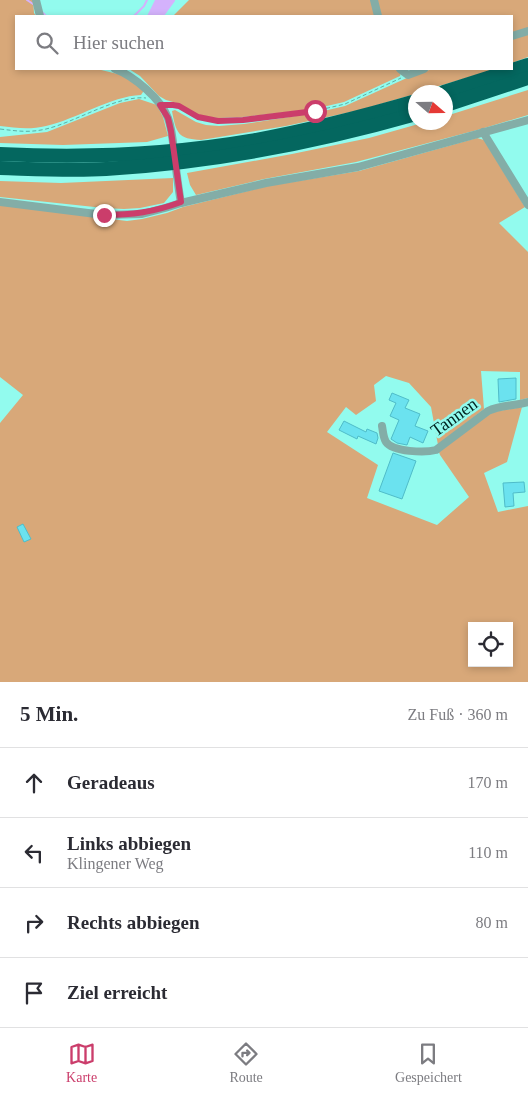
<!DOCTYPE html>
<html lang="de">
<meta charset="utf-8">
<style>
body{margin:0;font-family:"Times New Roman",serif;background:#f2f2f3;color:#2b2b33}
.controls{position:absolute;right:15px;bottom:15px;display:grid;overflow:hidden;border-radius:0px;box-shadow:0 2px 8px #0003}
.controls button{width:45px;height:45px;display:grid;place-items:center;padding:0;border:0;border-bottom:1px solid #e1e1e2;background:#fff;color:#2b2b33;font:25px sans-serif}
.compass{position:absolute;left:408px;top:85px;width:45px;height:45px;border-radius:50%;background:#fff;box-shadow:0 2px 8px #0003;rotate:110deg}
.stop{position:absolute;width:15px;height:15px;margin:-11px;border:4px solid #cb3d6b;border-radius:50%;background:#fff}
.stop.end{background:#cb3d6b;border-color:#fff;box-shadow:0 1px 5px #0008}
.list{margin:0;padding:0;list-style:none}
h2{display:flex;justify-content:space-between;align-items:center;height:65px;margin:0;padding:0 20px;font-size:21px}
h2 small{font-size:16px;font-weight:400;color:#7c7c81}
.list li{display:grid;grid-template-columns:32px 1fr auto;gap:15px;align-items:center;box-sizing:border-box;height:70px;padding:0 20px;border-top:1px solid #e1e1e2}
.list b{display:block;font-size:19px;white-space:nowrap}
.list p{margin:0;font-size:16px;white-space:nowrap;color:#7c7c81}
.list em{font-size:16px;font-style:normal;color:#7c7c81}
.icon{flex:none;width:28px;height:28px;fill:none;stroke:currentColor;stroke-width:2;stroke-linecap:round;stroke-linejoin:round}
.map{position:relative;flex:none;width:528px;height:682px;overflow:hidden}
.search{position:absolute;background:#fff;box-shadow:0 2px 8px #0003;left:15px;right:15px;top:15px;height:55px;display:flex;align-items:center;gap:12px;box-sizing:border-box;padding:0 18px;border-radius:0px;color:#7c7c81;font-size:19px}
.sheet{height:345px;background:#fff}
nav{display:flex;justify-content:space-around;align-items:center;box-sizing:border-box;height:70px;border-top:1px solid #e1e1e2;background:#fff;font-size:14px;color:#7c7c81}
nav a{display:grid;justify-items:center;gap:2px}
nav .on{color:#cb3d6b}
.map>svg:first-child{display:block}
.green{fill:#d8a879;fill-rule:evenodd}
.water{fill:#d4b2fc}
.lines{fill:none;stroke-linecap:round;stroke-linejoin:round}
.stream{stroke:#d4b2fc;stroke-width:2}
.building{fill:#6be2ef;stroke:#4fbcc9}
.path{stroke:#5eaea4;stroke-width:1;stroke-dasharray:4 2.5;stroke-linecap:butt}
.street{stroke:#83ada7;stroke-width:8}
.highway{stroke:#04675f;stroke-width:14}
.route{stroke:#cb3d6b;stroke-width:6}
.labels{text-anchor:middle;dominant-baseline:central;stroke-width:5;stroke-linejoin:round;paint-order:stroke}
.street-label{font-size:18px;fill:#00231f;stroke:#92fbee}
</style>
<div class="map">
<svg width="528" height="682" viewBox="0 0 528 682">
<rect width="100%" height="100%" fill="#92fbee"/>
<g class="green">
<path d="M0 0H33L34 13 36 16H16V69H97L122 75 143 89V92L141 95C111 96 77 119 46 126 30 130 16 128 0 126Z"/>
<path d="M189 0H371L376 16H173Z"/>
<path d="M376 0H528V29L512 34V16H380Z"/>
<path d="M528 33V57L512 63V38Z"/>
<path d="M129 69H397L401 72 400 76 344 102 314 109 242 117 218 118 208 117 198 115 189 110 180 104 166 100 159 96 140 76Z"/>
<path d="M432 69H496L419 92H416L415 94 360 110 286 126 201 140C178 139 176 133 172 111L175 110 196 122 206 125 219 126 244 124 315 113 345 106 409 77Z"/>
<path d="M528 90V115L481 129 356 162 264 179 196 195 190 185 187 173 292 154 369 138 422 123 446 122V116Z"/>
<path d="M139 99 157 105 163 117 168 136 147 142 63 145 0 143V137L47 132 120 103Z"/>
<path d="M477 138 484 140 525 207 499 223 528 252V398L520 400V372L481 371 484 409 438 445 431 407 409 383 386 376 374 385 376 401 356 415 346 407 327 432 378 465 367 498 437 525 469 497 440 455 439 452 485 417 493 412 522 407 507 462 484 473 498 512 528 506V682H0V423L23 395 0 377V205L127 221 142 219 167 213 183 207 268 186 359 171ZM472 626H509V663H472Z"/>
<path d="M173 178V192L164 203 140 208 124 209 104 208 0 197V181L61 183Z"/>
</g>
<path class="water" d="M155 0H175V1L164 16H147Z"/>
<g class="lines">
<g class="stream">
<path d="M27 0 33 4"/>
<path d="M42 12 46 16"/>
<path d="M134 16 144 6 147 0"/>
</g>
</g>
<g class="building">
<path d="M516 378V399L499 402 498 379Z"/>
<path d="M392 393 409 400 405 408 420 414 415 426 428 431 423 443 410 437 407 445 397 443 391 439 399 420 390 416 396 403 389 400Z"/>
<path d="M344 421 366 432 367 429 377 433 378 438 376 444 358 436 357 439 339 430Z"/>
<path d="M393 453 416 461 402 499 379 491Z"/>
<path d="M524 482 525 492 513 493 514 506 505 507 503 483Z"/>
<path d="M23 524 31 539 24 542 17 527Z"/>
</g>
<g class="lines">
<g class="path">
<path d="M168 105 179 106 198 117 208 120 218 121 243 120 315 111 345 104 401 78"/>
<path d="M0 129C17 131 29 133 46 129 76 122 117 95 146 98"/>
</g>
<g class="street">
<path d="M36 0 40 16"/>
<path d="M374 0 378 16"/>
<path d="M512 36 528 31"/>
<path d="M115 69C134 76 161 99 168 118 172 129 173 141 174 152 176 169 178 186 181 203"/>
<path d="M400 69 408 75 424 69"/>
<path d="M483 132 528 205"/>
<path d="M0 202 104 215 142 214 165 208 181 203 266 183 358 167 528 120"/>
<path d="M382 426C383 431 383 437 386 442 393 452 425 453 436 450L488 411C500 405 515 406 528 402"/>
</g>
<g class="highway">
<path d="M444 92 528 65"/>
<path d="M446 105 528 78"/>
<path d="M0 154C83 158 168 155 250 141 306 131 361 117 416 101"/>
<path d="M0 168C35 169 71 171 106 169 211 163 314 143 416 114"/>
</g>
</g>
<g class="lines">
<path class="route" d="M104 215C132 215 154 212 181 202L171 131 168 118 160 105H173L179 106 198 117 218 121 243 120 315 111"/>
</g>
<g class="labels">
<g class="street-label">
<text transform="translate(454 417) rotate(-36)">Tannen</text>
</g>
</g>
</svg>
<div class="controls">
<button><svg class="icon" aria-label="locate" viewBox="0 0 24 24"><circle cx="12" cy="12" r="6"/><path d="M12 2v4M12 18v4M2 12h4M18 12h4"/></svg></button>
</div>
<svg class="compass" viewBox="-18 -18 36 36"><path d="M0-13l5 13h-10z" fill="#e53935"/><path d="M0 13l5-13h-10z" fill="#7c7c81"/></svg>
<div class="stop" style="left:315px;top:111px"></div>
<div class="stop end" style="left:104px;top:215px"></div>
<div class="search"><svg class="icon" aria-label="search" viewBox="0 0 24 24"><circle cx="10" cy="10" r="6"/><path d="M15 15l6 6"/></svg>Hier suchen</div>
</div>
<section class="sheet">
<h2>5 Min.<small>Zu Fuß · 360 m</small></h2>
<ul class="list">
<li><svg class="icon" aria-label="ahead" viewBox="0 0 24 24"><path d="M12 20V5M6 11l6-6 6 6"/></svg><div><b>Geradeaus</b></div><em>170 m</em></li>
<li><svg class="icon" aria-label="left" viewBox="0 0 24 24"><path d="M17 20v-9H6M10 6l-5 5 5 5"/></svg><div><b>Links abbiegen</b><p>Klingener Weg</p></div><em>110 m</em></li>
<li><svg class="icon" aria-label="right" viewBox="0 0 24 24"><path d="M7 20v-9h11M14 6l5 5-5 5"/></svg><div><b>Rechts abbiegen</b></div><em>80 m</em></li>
<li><svg class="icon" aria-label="arrive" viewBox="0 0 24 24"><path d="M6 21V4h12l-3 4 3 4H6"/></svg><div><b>Ziel erreicht</b></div></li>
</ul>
</section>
<nav>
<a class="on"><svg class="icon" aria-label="map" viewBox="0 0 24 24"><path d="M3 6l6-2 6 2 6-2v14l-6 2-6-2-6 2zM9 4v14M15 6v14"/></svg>Karte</a>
<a><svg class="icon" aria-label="directions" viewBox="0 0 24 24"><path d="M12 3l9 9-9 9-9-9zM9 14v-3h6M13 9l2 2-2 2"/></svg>Route</a>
<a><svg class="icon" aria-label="saved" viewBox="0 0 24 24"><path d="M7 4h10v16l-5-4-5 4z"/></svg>Gespeichert</a>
</nav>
